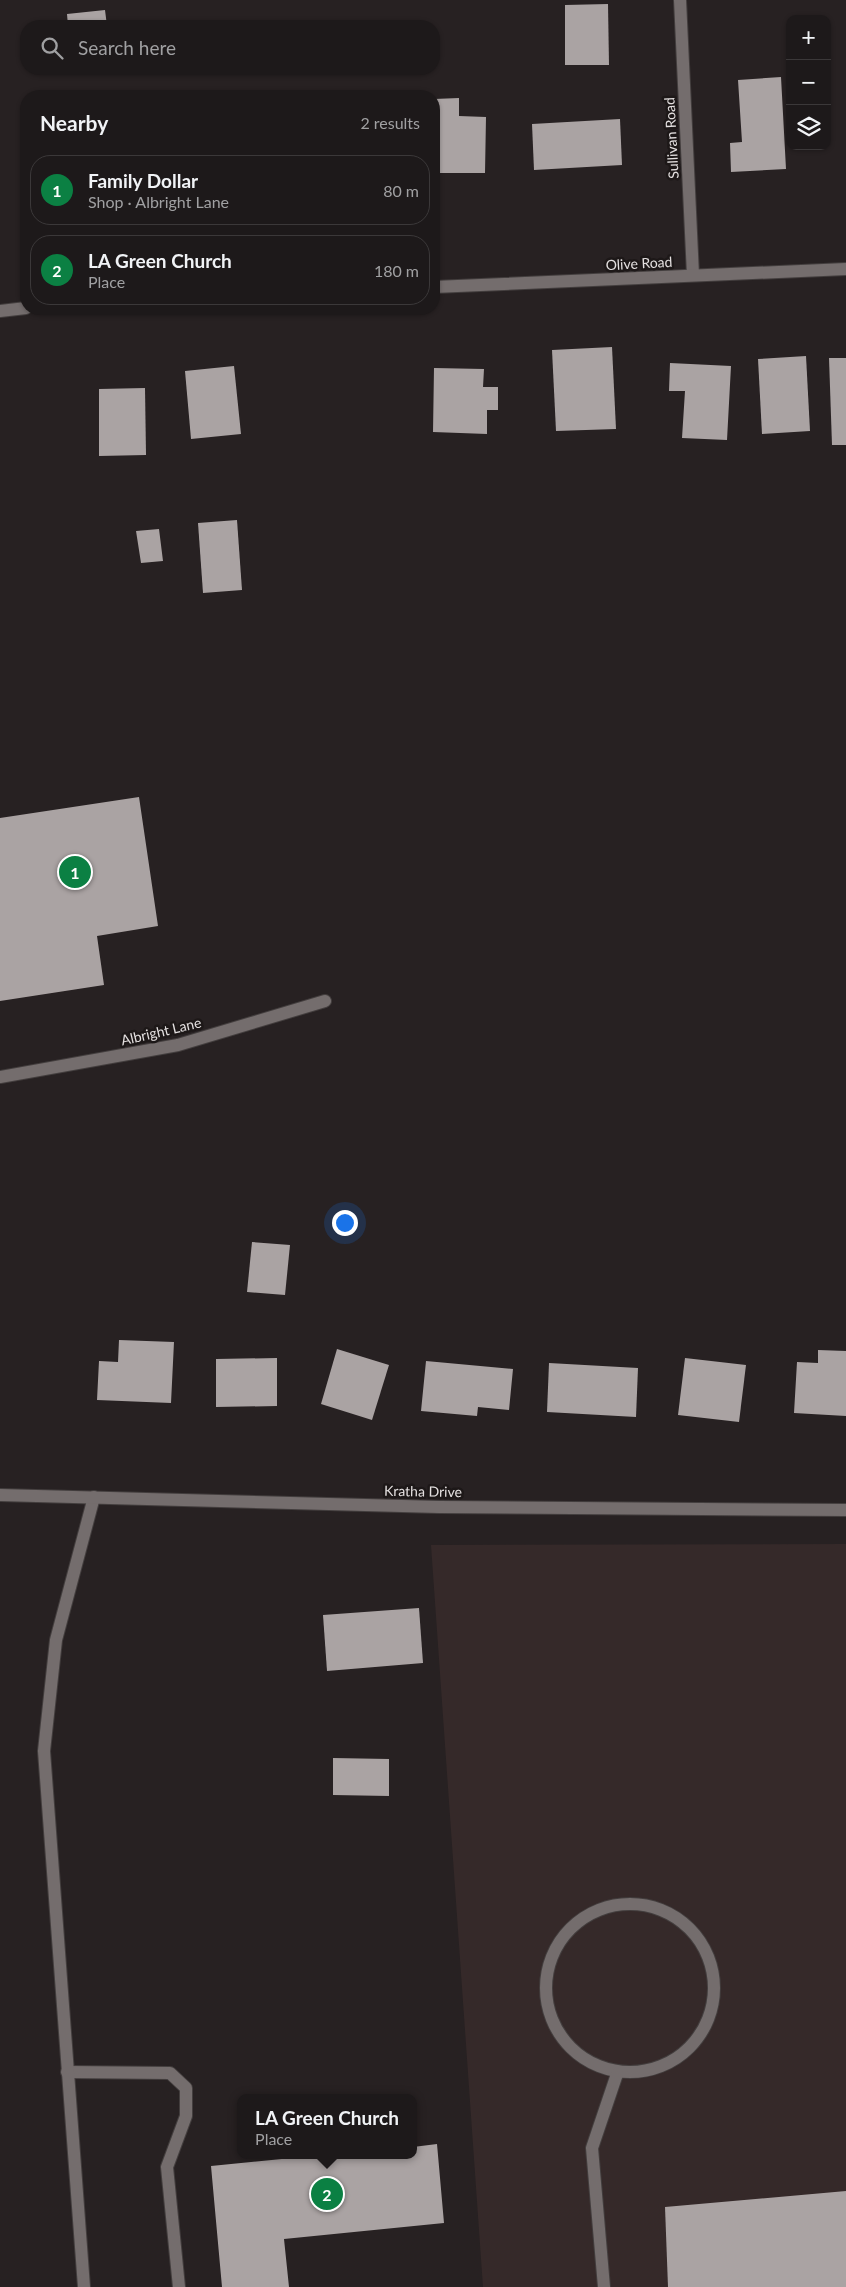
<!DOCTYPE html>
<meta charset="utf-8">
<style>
body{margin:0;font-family:Lato,sans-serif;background:#2a2627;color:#f1f3f6}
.controls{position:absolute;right:15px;top:15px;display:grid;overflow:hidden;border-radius:10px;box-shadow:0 1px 4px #0004}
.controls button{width:45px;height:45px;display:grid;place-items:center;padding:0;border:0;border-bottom:1px solid #3b3839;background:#1d191a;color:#f1f3f6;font:25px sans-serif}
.you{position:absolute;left:344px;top:1222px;width:18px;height:18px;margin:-12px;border:4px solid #fff;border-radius:50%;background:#1a73e8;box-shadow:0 0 0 8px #1a73e833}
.badge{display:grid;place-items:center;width:32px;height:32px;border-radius:50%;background:#0b8043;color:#fff;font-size:16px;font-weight:700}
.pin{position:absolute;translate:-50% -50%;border:2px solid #fff;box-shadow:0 1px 5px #0006}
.popup{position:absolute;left:237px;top:2094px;width:180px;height:65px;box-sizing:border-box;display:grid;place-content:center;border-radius:10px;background:#1d191a;filter:drop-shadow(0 1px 4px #0005);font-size:16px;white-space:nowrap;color:#a0a0a2}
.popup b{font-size:19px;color:#f1f3f6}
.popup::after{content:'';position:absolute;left:50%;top:100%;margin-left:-10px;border:10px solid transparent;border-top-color:#1d191a}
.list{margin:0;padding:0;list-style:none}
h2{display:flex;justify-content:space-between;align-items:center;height:65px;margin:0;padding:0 20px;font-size:21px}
h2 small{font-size:16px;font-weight:400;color:#a0a0a2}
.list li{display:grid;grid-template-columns:32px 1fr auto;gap:15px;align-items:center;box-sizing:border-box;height:70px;margin:0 10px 10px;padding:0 10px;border:1px solid #3b3839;border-radius:20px}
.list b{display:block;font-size:19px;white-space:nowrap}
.list p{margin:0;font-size:16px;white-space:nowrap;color:#a0a0a2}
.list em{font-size:16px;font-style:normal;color:#a0a0a2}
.icon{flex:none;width:28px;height:28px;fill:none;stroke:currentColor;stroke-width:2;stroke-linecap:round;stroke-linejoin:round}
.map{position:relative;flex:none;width:846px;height:2287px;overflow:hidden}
.search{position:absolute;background:#1d191a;box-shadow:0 1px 4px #0004;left:20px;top:20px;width:420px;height:55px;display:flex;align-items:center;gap:12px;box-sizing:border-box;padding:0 18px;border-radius:20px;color:#a0a0a2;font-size:19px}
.panel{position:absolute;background:#1d191a;box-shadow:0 1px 4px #0004;left:20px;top:90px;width:420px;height:225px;border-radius:20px}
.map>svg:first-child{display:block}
.built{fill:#352929}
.building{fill:#aaa3a3}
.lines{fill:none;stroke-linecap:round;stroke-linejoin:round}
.lane-casing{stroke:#433e3e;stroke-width:14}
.street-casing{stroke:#433e3e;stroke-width:14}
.secondary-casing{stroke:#433e3e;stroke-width:14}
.lane{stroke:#746d6d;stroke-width:12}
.street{stroke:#746d6d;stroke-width:12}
.secondary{stroke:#746d6d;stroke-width:12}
.labels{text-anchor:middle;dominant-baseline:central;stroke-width:5;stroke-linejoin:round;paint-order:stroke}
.street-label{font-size:14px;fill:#e4e0e0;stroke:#1d1818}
</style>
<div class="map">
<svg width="846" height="2287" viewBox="0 0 846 2287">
<rect width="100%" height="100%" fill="#272122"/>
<path class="built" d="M846 1544V2287H483L431 1545Z"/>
<g class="building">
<path d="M608 4 609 65H565V5Z"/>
<path d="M105 10 107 26H68L67 14Z"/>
<path d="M781 77 786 169 731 172 730 143 742 142 738 80Z"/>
<path d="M459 98V116L486 117 485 173H434V99Z"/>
<path d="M620 119 622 165 534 170 532 124Z"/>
<path d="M612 347 616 429 556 431 552 350Z"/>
<path d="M806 356 810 431 762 434 758 359Z"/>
<path d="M829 358H846V445H832Z"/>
<path d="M670 363 731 366 727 440 682 438 685 391H669Z"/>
<path d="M234 366 241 434 191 439 185 371Z"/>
<path d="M434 368 484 369 483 387H498V410H487V434L433 432Z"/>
<path d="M145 388 146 455 99 456V389Z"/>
<path d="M237 520 242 590 203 593 198 523Z"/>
<path d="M159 529 163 561 141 563 136 531Z"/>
<path d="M139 797 158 926 97 936 104 985 0 1001V818Z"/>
<path d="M252 1242 290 1245 285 1295 247 1292Z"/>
<path d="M119 1340 174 1342 171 1403 97 1400 99 1361 118 1362Z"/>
<path d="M337 1349 389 1365 372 1420 321 1404Z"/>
<path d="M818 1350 846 1351V1416L794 1413 797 1362 818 1363Z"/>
<path d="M277 1358V1406L216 1407V1359Z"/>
<path d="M685 1358 746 1365 739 1422 678 1415Z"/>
<path d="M426 1361 513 1369 509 1410 478 1407 477 1416 421 1411Z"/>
<path d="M549 1363 638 1368 636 1417 547 1412Z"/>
<path d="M419 1608 423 1663 327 1671 323 1615Z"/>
<path d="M333 1758 389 1759V1796L333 1795Z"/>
<path d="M437 2144 444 2223 284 2239 289 2287H222L211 2166 322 2155H413V2147Z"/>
<path d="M846 2191V2287H668L665 2207Z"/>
</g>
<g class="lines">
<defs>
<g id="lane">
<circle cx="630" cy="1988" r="84"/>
<path d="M67 2072 170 2073 186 2088V2116L167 2167 179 2287"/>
<path d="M84 2287 44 1751 56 1640 94 1497"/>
<path d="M604 2287 592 2148 617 2074"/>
</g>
<g id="street">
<path d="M680 0 693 275"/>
<path d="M0 1077 178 1045 325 1001"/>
<path d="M0 1495 439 1507 846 1510"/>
</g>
<g id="secondary">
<path d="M434 287 846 269"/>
<path d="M0 311 26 308"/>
</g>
</defs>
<use href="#lane" class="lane-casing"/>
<use href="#street" class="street-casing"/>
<use href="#secondary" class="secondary-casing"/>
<use href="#lane" class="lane"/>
<use href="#street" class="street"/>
<use href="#secondary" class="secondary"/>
</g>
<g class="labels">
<g class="street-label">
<text transform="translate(671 138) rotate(-93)">Sullivan Road</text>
<text transform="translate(639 263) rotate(-3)">Olive Road</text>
<text transform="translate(161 1031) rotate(-13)">Albright Lane</text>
<text transform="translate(423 1491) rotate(1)">Kratha Drive</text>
</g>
</g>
</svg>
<div class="controls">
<button>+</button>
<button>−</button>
<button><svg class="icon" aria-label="layers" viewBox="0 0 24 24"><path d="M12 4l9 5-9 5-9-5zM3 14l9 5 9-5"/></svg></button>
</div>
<div class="you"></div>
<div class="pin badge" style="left:75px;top:872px">1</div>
<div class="pin badge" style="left:327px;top:2194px">2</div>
<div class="popup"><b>LA Green Church</b>Place</div>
<div class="search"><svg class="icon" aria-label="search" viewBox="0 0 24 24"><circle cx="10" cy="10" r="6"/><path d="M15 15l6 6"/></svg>Search here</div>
<section class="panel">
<h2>Nearby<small>2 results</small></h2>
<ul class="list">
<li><span class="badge">1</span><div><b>Family Dollar</b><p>Shop · Albright Lane</p></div><em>80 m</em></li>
<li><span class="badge">2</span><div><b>LA Green Church</b><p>Place</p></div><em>180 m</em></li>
</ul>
</section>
</div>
